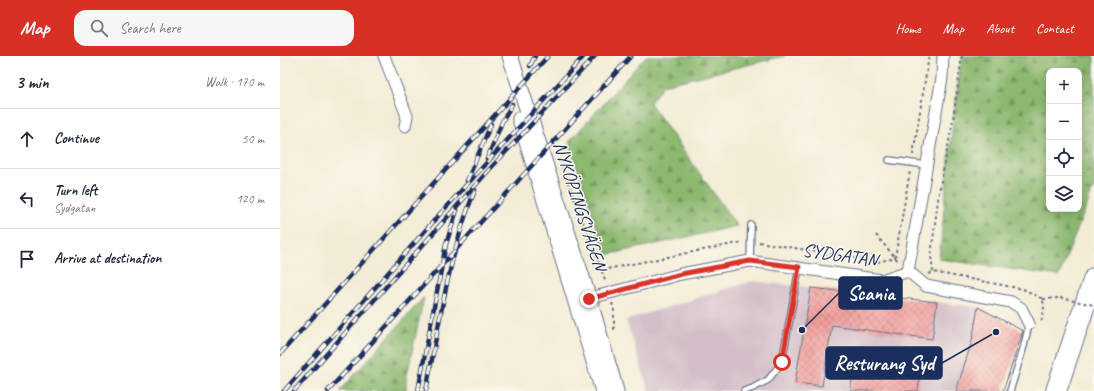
<!DOCTYPE html>
<meta charset="utf-8">
<style>
body{margin:0;font-family:Caveat,sans-serif;background:#f6f6f7;color:#1f2937}
.controls{position:absolute;right:12px;top:12px;display:grid;overflow:hidden;border-radius:8px;box-shadow:0 2px 10px #0003}
.controls button{width:36px;height:36px;display:grid;place-items:center;padding:0;border:0;border-bottom:1px solid #e0e1e3;background:#fff;color:#1f2937;font:20px sans-serif}
.stop{position:absolute;width:12px;height:12px;margin:-9px;border:3px solid #d93025;border-radius:50%;background:#fff}
.stop.end{background:#d93025;border-color:#fff;box-shadow:0 1px 4px #0008}
.list{margin:0;padding:0;list-style:none}
h2{display:flex;justify-content:space-between;align-items:center;height:52px;margin:0;padding:0 16px;font-size:17px}
h2 small{font-size:13px;font-weight:400;color:#747a83}
.list li{display:grid;grid-template-columns:26px 1fr auto;gap:12px;align-items:center;box-sizing:border-box;height:60px;padding:0 16px;border-top:1px solid #e0e1e3}
.list b{display:block;font-size:15px;white-space:nowrap}
.list p{margin:0;font-size:13px;white-space:nowrap;color:#747a83}
.list em{font-size:13px;font-style:normal;color:#747a83}
.icon{flex:none;width:22px;height:22px;fill:none;stroke:currentColor;stroke-width:2;stroke-linecap:round;stroke-linejoin:round}
.map{position:relative;flex:none;width:814px;height:335px;overflow:hidden}
header{display:flex;align-items:center;gap:24px;box-sizing:border-box;height:56px;padding:0 20px;background:#d93025;color:#fff}
header strong{font-size:19px}
nav{display:flex;gap:22px;margin-inline-start:auto;font-size:14px}
.search{width:280px;height:36px;background:#f6f6f7;display:flex;align-items:center;gap:10px;box-sizing:border-box;padding:0 14px;border-radius:12px;color:#747a83;font-size:15px}
main{display:flex}
aside{flex:1;background:#fff}
.map>svg:first-child{display:block}
.industrial{fill:#d2bdc8}
.forest{fill:url(#forest-firs);stroke:#547467;fill-rule:evenodd}
.building{fill:url(#building-cross-hatch)}
.lines{fill:none;stroke-linecap:round;stroke-linejoin:round}
.lane-casing{stroke:#677188;stroke-width:8}
.street-casing{stroke:#677188;stroke-width:13}
.secondary-casing{stroke:#677188;stroke-width:17}
.highway-casing{stroke:#677188;stroke-width:22}
.path{stroke:#677188;stroke-width:2;stroke-dasharray:3 3;stroke-linecap:butt}
.lane{stroke:#fff;stroke-width:5.5}
.street{stroke:#fff;stroke-width:11}
.secondary{stroke:#fff;stroke-width:15}
.highway{stroke:#fff;stroke-width:20}
.rail-casing{stroke:#1b2f5e;stroke-width:4.5}
.rail{stroke:#fbf7ec;stroke-width:3;stroke-dasharray:9;stroke-linecap:butt}
.path-bridge{stroke:#677188;stroke-width:2;stroke-dasharray:3 3;stroke-linecap:butt}
.route{stroke:#d93025;stroke-width:5}
.labels{text-anchor:middle;dominant-baseline:central;stroke-width:3;stroke-linejoin:round;paint-order:stroke}
.street-label{font-size:19px;fill:#1b2f5e;stroke:#fbf7ec}
.leader{fill:none;stroke:#1b2f5e;stroke-width:1.5}
.callout-dot{fill:#1b2f5e;stroke:#fbf7ec;stroke-width:1.5}
.callout{fill:#1b2f5e;stroke:#1b2f5e;stroke-width:1.5}
.callout-label{font-size:20px;text-anchor:middle;font-weight:bold;fill:#fff}
</style>
<header>
<strong>Map</strong>
<div class="search"><svg class="icon" aria-label="search" viewBox="0 0 24 24"><circle cx="10" cy="10" r="6"/><path d="M15 15l6 6"/></svg>Search here</div>
<nav><a>Home</a><a>Map</a><a>About</a><a>Contact</a></nav>
</header>
<main>
<aside>
<h2>3 min<small>Walk · 170 m</small></h2>
<ul class="list">
<li><svg class="icon" aria-label="ahead" viewBox="0 0 24 24"><path d="M12 20V5M6 11l6-6 6 6"/></svg><div><b>Continue</b></div><em>50 m</em></li>
<li><svg class="icon" aria-label="left" viewBox="0 0 24 24"><path d="M17 20v-9H6M10 6l-5 5 5 5"/></svg><div><b>Turn left</b><p>Sydgatan</p></div><em>120 m</em></li>
<li><svg class="icon" aria-label="arrive" viewBox="0 0 24 24"><path d="M6 21V4h12l-3 4 3 4H6"/></svg><div><b>Arrive at destination</b></div></li>
</ul>
</aside>
<div class="map">
<svg width="814" height="335" viewBox="0 0 814 335">
<defs>
<pattern id="forest-firs" width="22" height="20" patternUnits="userSpaceOnUse"><rect width="22" height="20" fill="#8cb870"/><path d="M5 1l3.5 6h-7zM16 11l3.5 6h-7z" fill="#72965f"/></pattern>
<pattern id="building-cross-hatch" width="8" height="8" patternUnits="userSpaceOnUse"><rect width="8" height="8" fill="#f29f9b"/><path d="M0 0l8 8M0 8l8-8" fill="none" stroke="#c38282"/></pattern>
</defs>
<rect width="100%" height="100%" fill="#fbf7ec"/>
<filter id="ink" filterUnits="userSpaceOnUse"><feTurbulence type="fractalNoise" baseFrequency=".025" numOctaves="2"/><feDisplacementMap in="SourceGraphic" scale="8" xChannelSelector="R" yChannelSelector="G"/><feConvolveMatrix kernelMatrix="1 2 1 2 8 2 1 2 1" color-interpolation-filters="sRGB"/></filter>
<filter id="wash" filterUnits="userSpaceOnUse"><feTurbulence type="fractalNoise" baseFrequency=".012" numOctaves="4" result="noise"/><feDisplacementMap in="SourceGraphic" scale="16" xChannelSelector="R" yChannelSelector="G"/><feGaussianBlur stdDeviation="0.9" result="paint"/><feColorMatrix in="noise" values="0 0 0 0 0 0 0 0 0 0 0 0 0 0 0 0 0 1.4 0 .05"/><feComposite in="paint" operator="in"/></filter>
<g filter="url(#wash)">
<rect width="100%" height="100%" fill="#f3ecd5"/>
<path class="industrial" d="M472 225 698 251 692 285 733 304 723 335H369L346 264Z"/>
<g class="forest">
<path d="M366 0H505L383 29 370 47 457 170 326 199 289 86Z"/>
<path d="M682 0H814V131L779 220 659 203 673 64ZM769 15H799V153H769Z"/>
<path d="M144 241 126 324V335H60Z"/>
</g>
<g id="blocks">
<g class="building">
<path d="M531 232 657 246 652 283 552 269 542 330 515 327Z"/>
<path d="M698 251 743 275 723 335H676L692 285Z"/>
<path d="M576 303 641 313 638 335H570Z"/>
</g>
</g>
</g>
<g filter="url(#ink)">
<use href="#blocks" fill-opacity="0" stroke="#677188" stroke-width="1"/>
<g class="lines">
<defs>
<g id="lane">
<path d="M609 104 647 109"/>
<path d="M470 205 471 169"/>
<path d="M464 335 473 332 488 324 502 306 519 212"/>
<path d="M730 335 744 290 749 268"/>
</g>
<g id="street">
<path d="M104 0 127 60 125 70"/>
<path d="M628 215 646 230 731 246 741 252 749 268"/>
<path d="M303 244 401 218 470 205 602 224 628 215 662 22 663 0"/>
</g>
<g id="secondary">
<path d="M230 0 309 243 336 335"/>
<path d="M240 63 323 335"/>
</g>
<path id="highway" d="M776 335 814 222"/>
</defs>
<use href="#lane" class="lane-casing"/>
<use href="#street" class="street-casing"/>
<use href="#secondary" class="secondary-casing"/>
<use href="#highway" class="highway-casing"/>
<g class="path">
<path d="M633 99 649 0"/>
<path d="M279 103 326 226"/>
<path d="M596 179 619 206"/>
<path d="M479 186 597 206 615 202"/>
<path d="M615 202 630 115"/>
<path d="M322 214 463 186"/>
<path d="M653 216 651 200 659 136 673 64 682 0"/>
<path d="M649 218 653 216 743 233 763 243 764 254 761 266"/>
<path d="M763 243 780 242"/>
<path d="M332 247 334 254V276"/>
</g>
<use href="#lane" class="lane"/>
<use href="#street" class="street"/>
<use href="#secondary" class="secondary"/>
<use href="#highway" class="highway"/>
<defs>
<g id="rail">
<path d="M250 10 255 0"/>
<path d="M207 103 222 66 232 48"/>
<path d="M187 125 211 68"/>
<path d="M0 298 268 0"/>
<path d="M4 335 159 159 304 0"/>
<path d="M14 335 208 115 315 0"/>
<path d="M48 335 351 0"/>
<path d="M138 335 166 188 177 154"/>
<path d="M146 335C159 268 169 198 195 134"/>
</g>
</defs>
<use href="#rail" class="rail-casing"/>
<use href="#rail" class="rail"/>
<path class="path-bridge" d="M780 242 814 249"/>
</g>
</g>
<g class="lines" filter="url(#ink)">
<path class="route" d="M309 243 401 218 470 205 519 211 502 306"/>
</g>
<g class="labels">
<g class="street-label">
<text transform="translate(300 150) rotate(72)">NYKÖPINGSVÄGEN</text>
<text transform="translate(560 199) rotate(8)">SYDGATAN</text>
</g>
</g>
<path class="leader" d="M522 274L559 237M716 276L662 307"/>
<g class="callout-dot">
<circle cx="522" cy="274" r="4"/>
<circle cx="716" cy="276" r="4"/>
</g>
<g class="callout">
<rect x="559" y="221" width="63" height="32" rx="4"/>
<rect x="546" y="291" width="116" height="32" rx="4"/>
</g>
<g class="callout-label">
<text x="591" y="244">Scania</text>
<text x="604" y="314">Resturang Syd</text>
</g>
</svg>
<div class="controls">
<button>+</button>
<button>−</button>
<button><svg class="icon" aria-label="locate" viewBox="0 0 24 24"><circle cx="12" cy="12" r="6"/><path d="M12 2v4M12 18v4M2 12h4M18 12h4"/></svg></button>
<button><svg class="icon" aria-label="layers" viewBox="0 0 24 24"><path d="M12 4l9 5-9 5-9-5zM3 14l9 5 9-5"/></svg></button>
</div>
<div class="stop" style="left:502px;top:306px"></div>
<div class="stop end" style="left:309px;top:243px"></div>
</div>
</main>
